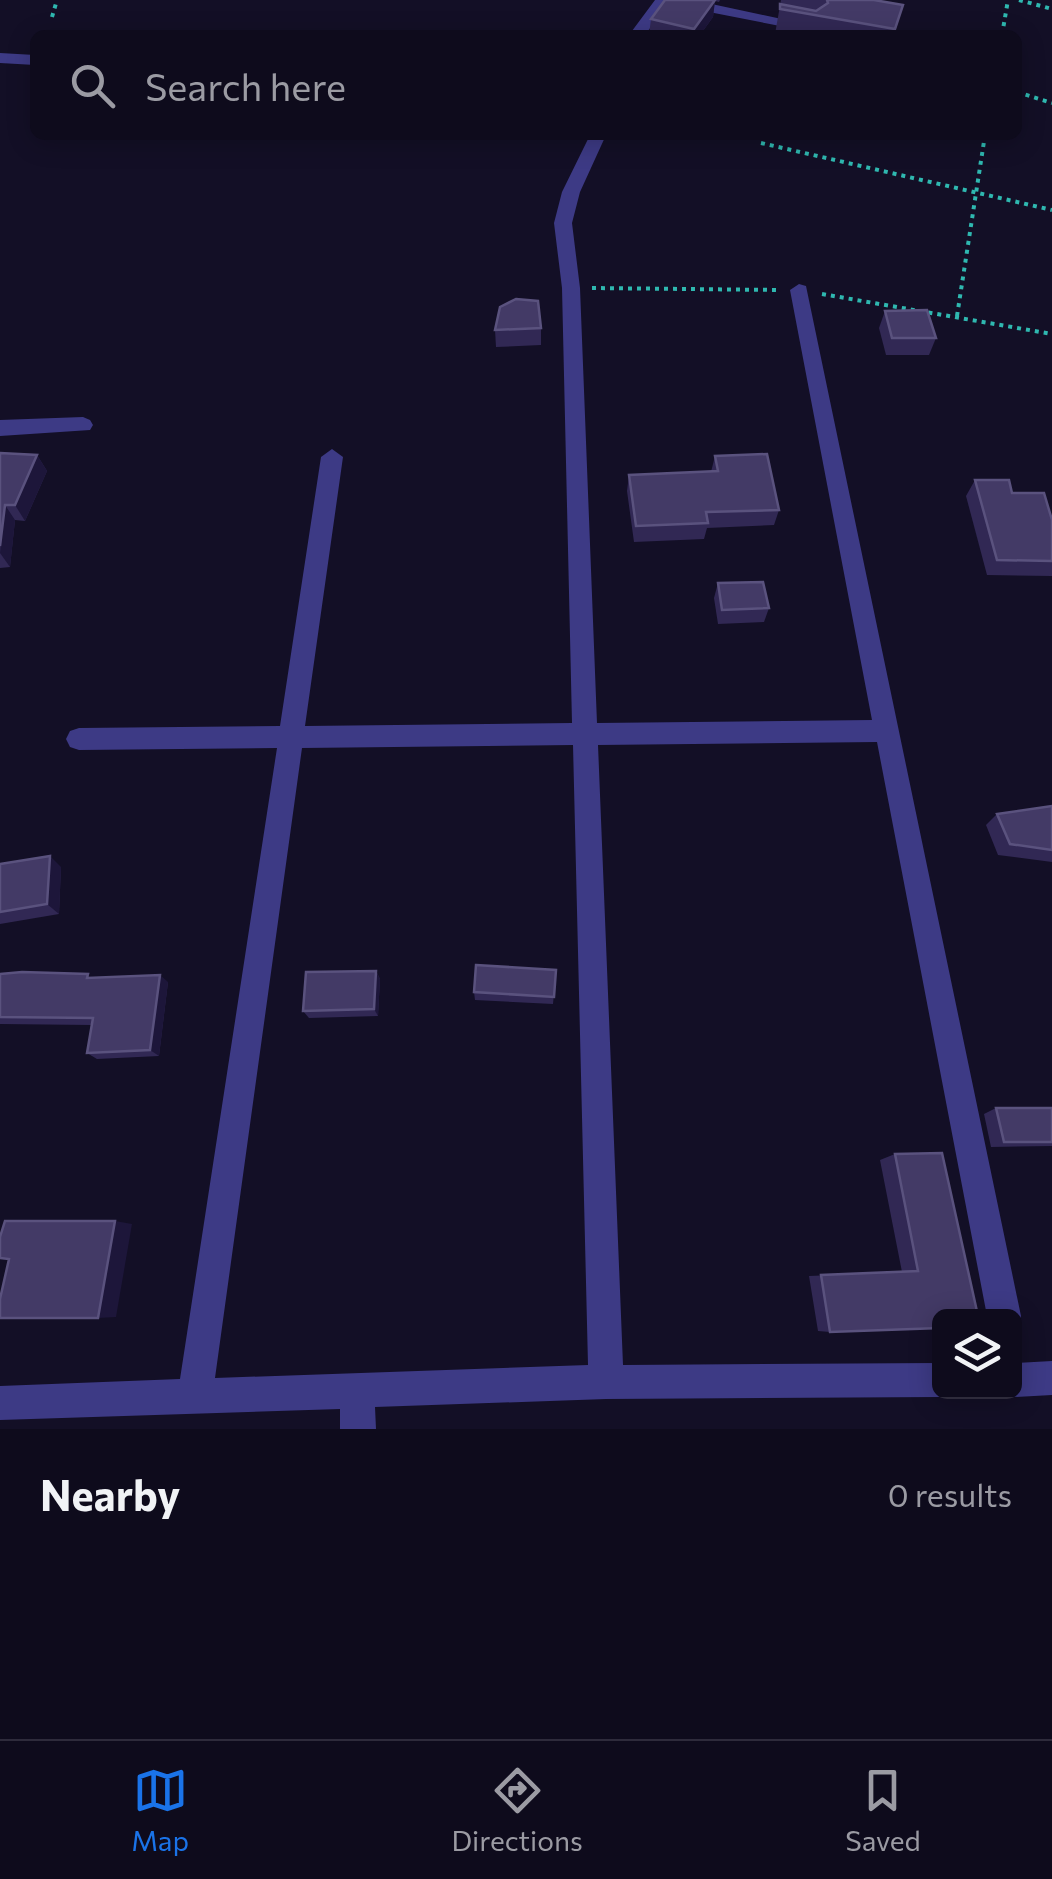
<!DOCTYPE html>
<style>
body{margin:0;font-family:Commissioner,sans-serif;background:#1c1929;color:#f1f3f6}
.controls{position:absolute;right:30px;bottom:30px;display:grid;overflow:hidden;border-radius:15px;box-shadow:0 5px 25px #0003}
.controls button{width:90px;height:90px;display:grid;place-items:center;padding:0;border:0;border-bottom:2px solid #2e2b3b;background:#0e0b1c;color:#f1f3f6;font:50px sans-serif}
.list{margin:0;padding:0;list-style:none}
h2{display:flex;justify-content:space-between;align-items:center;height:130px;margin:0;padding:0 40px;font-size:42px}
h2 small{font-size:32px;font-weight:400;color:#9b9ba3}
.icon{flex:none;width:55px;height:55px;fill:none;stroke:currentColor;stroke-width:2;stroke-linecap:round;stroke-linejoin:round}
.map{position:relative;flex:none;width:1052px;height:1429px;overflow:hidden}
.search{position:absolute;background:#0e0b1c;box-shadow:0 5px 25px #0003;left:30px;right:30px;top:30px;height:110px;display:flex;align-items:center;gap:25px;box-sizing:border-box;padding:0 35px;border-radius:15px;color:#9b9ba3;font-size:38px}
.sheet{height:310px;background:#0e0b1c}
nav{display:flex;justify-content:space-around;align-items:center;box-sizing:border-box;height:140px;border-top:2px solid #2e2b3b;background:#0e0b1c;font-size:28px;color:#9b9ba3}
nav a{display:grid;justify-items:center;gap:5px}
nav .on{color:#1a73e8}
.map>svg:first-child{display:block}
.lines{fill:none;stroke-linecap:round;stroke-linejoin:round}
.path{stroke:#2fb8b0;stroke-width:4;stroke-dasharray:4 5;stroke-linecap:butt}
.street{fill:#3d3a85;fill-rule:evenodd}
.wall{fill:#312854}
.shaded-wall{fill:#1d163a}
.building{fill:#433a66;stroke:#5a527e;stroke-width:2.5}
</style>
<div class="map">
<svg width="1052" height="1429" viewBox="0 0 1052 1429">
<rect width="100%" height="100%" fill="#130f26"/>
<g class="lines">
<g class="path">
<path d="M1019 0 1052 9"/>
<path d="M52 17 57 0"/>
<path d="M1002 35 1008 0"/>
<path d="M1017 92 1052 103"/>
<path d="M761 143 1052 210"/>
<path d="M592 288 780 290"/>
<path d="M822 294 1052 334"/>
<path d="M957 316 985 135"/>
</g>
<g class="street">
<path d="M655 0H693L819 27 811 32 668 4 645 35H629Z"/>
<path d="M62 30H81L89 35H54Z"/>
<path d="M0 53 35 55V65L0 63Z"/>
<path d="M590 135H606L580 192 572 223 580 288 597 723 872 720 790 290 799 284 806 286 1021 1316 1016 1328 1014 1316H987L877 742 598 745 623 1365 940 1363V1392H952L940 1397 606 1399 375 1407 376 1429H340V1409L0 1420V1386L180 1379 277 748 79 750 70 747 66 739 70 731 79 728 280 726 321 457 332 449 343 457 305 726 572 723 562 288 554 223 562 192ZM573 745 588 1365 215 1378 302 748Z"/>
<path d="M83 417 90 420 93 425 90 430 0 436V420Z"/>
<path d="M1052 1361V1395L1014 1397 1002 1392H1014V1363Z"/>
</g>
</g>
<g class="wall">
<path d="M665 0H720L719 2 715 1 713 17 700 35H649L651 19Z"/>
<path d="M781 0H874L903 5 894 35H782L775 34Z"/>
<path d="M885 311 936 338 929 355H886L879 328Z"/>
<path d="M541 328V345L496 347 495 330Z"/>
<path d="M0 453 37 455 47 471 25 521 15 520 10 567 0 568Z"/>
<path d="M715 456 779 510 774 525 707 528 704 539 634 542 627 491 629 475 711 472Z"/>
<path d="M975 480 1012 493 1052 520V576L987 575 966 496Z"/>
<path d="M718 583 769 608 764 622 718 624 714 598Z"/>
<path d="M1052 806V862L998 855 986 825 997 814Z"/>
<path d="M0 864 61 867 59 914 0 924Z"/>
<path d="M556 970 553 1004 475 1000 474 992Z"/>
<path d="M376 971 380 979 378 1016 309 1018 303 1011Z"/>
<path d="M0 974 168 982 159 1056 97 1059 87 1053 91 1025 0 1024Z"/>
<path d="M996 1108H1052V1146L991 1147 984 1114Z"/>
<path d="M895 1154 978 1316 830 1332 818 1331 809 1276 902 1272 880 1160Z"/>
</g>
<g class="shaded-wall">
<path d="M715 0 713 17 700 35H694V29Z"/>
<path d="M37 455 47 471 25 521 15 505Z"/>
<path d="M5 505 15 520 10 567 0 553Z"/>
<path d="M50 856 61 867 59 914 47 904Z"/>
<path d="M376 971 380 979 378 1016 374 1009Z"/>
<path d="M160 975 168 982 159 1056 150 1050Z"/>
<path d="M115 1221 132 1224 116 1317 98 1318Z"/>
</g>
<g class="building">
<path d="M665 0H715L694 29 651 19Z"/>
<path d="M827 0H874L903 5 895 29 780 9V4L816 11 828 3Z"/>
<path d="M516 299 538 301 541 328 495 330 500 307Z"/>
<path d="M927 310 936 338H892L885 311Z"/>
<path d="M0 453 37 455 15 505H5L0 546Z"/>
<path d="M767 454 779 510 706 512 708 523 636 526 629 475 718 471 715 456Z"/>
<path d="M975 480H1009L1012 493H1044L1052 520V561L997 560Z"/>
<path d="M763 582 769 608 722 610 718 583Z"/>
<path d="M1052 806V850L1010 844 997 814Z"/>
<path d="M50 856 47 904 0 912V864Z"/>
<path d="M476 965 556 970 554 997 474 992Z"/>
<path d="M376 971 374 1009 303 1011 306 972Z"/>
<path d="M22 972 88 974 87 978 160 975 150 1050 87 1053 93 1018 0 1017V974Z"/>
<path d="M996 1108H1052V1142H1004Z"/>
<path d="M942 1153 978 1316H940V1328L830 1332 821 1275 918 1271 895 1154Z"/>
<path d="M5 1221H115L98 1318H0V1299L9 1259 0 1258V1237Z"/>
</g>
</svg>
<div class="controls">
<button><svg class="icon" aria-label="layers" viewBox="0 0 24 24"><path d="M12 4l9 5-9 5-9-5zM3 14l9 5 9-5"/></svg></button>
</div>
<div class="search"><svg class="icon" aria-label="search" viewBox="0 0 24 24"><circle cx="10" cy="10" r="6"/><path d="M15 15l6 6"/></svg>Search here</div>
</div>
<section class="sheet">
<h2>Nearby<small>0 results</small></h2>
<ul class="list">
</ul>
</section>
<nav>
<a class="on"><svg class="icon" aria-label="map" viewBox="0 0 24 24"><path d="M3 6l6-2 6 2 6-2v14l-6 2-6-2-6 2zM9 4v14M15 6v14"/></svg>Map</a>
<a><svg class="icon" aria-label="directions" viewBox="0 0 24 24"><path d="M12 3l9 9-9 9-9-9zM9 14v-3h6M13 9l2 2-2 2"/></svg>Directions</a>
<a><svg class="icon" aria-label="saved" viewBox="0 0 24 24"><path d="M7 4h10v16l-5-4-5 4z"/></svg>Saved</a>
</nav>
